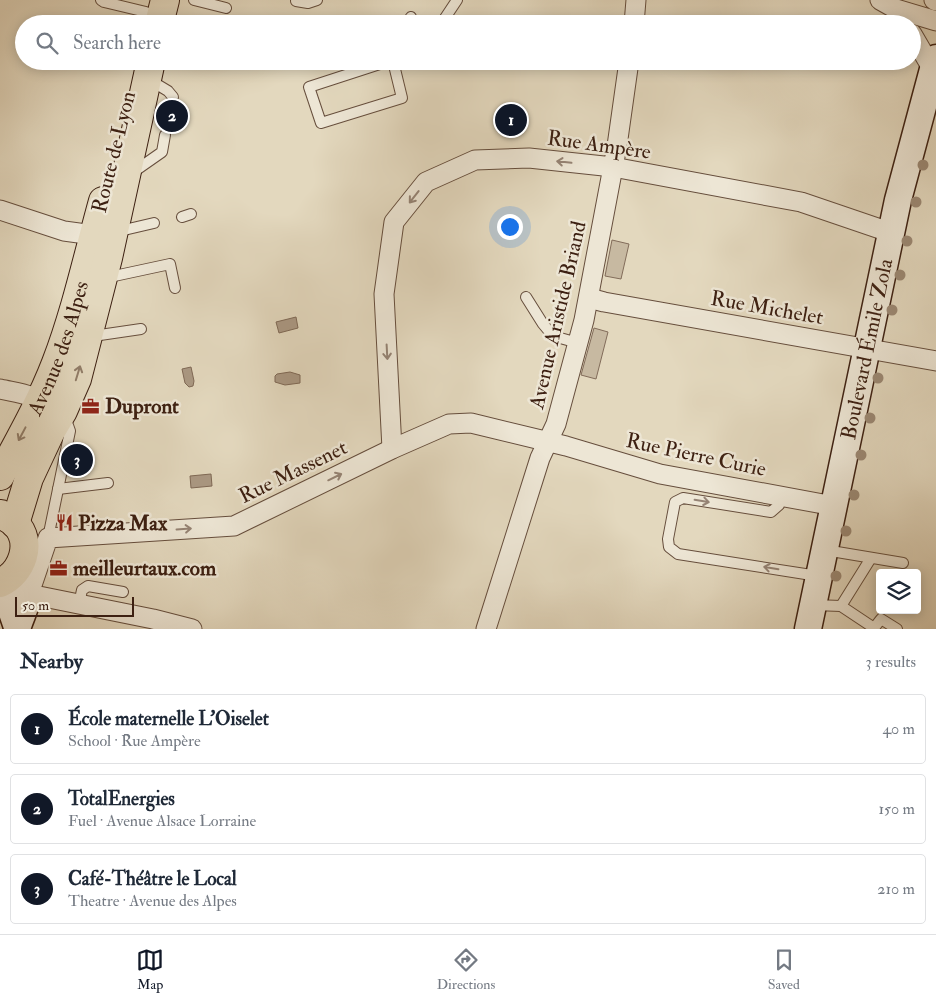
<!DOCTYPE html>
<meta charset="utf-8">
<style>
body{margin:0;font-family:"IM FELL Double Pica",serif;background:#f6f6f7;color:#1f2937}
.controls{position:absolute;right:15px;bottom:15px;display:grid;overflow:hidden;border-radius:5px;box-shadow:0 2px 12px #0003}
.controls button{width:45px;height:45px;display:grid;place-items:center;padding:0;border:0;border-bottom:1px solid #e0e1e3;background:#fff;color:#1f2937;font:25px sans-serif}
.scale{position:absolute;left:15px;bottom:12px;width:119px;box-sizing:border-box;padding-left:5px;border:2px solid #3d2012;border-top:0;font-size:14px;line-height:18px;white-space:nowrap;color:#3d2012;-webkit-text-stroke:4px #ede6d5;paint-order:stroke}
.you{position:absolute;left:509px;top:226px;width:18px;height:18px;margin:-12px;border:4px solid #fff;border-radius:50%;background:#1a73e8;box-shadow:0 0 0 8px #1a73e833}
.badge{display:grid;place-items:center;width:32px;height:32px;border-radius:50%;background:#111827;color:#fff;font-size:16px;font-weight:700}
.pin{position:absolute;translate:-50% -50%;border:2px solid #fff;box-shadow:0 1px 5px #0006}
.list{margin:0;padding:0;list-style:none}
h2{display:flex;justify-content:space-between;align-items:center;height:65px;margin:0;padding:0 20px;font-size:21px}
h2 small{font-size:16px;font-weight:400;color:#747a83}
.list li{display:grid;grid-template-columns:32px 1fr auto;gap:15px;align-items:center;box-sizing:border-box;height:70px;margin:0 10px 10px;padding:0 10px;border:1px solid #e0e1e3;border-radius:5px}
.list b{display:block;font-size:19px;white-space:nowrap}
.list p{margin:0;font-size:16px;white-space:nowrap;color:#747a83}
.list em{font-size:16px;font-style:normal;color:#747a83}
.icon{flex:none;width:28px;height:28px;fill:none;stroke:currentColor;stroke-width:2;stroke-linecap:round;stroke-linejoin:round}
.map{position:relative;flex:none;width:936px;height:629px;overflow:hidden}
.search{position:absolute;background:#fff;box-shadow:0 2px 12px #0003;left:15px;right:15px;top:15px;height:55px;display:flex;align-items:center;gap:12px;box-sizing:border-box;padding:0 18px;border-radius:28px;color:#747a83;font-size:19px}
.sheet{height:305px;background:#fff}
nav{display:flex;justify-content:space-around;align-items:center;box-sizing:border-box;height:70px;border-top:1px solid #e0e1e3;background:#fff;font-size:14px;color:#747a83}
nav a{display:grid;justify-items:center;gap:2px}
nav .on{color:#111827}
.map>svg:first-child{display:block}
.green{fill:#c7b9a1;stroke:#826c5a}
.water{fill:#ab9984;stroke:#7f6956}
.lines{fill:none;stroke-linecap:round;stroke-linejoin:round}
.lane-casing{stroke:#664e3d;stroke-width:12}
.street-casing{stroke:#664e3d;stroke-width:21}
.secondary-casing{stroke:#3d2012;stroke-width:29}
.primary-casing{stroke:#3d2012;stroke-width:30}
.lane{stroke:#ede6d5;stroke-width:10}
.street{stroke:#ede6d5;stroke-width:19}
.secondary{stroke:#ede6d5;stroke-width:26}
.primary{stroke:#e3d8be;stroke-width:28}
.tree{fill:#9b8873}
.oneway{stroke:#958374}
.oneway2{stroke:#907c68}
.labels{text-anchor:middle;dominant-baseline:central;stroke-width:5;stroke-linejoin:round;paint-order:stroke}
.street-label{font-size:21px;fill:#3d2012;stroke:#ede6d5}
.poi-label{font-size:21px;font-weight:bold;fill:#3d2012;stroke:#ede6d5;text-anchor:start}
</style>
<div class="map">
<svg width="936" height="629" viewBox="0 0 936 629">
<rect width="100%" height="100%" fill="#e3d8be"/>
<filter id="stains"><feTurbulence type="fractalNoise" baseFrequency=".004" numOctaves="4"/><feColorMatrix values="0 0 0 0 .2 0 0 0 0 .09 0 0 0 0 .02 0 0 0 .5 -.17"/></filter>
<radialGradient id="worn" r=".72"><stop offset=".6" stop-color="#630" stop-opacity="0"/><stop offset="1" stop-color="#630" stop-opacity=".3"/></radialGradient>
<g class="green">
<path d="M612 240 629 244 621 279 605 276Z"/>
<path d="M594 328 608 332 596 379 581 375Z"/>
</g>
<g class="water">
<path d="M296 317 298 328 279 333 276 322Z"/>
<path d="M191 367 194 381 193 386 189 387 185 383 182 369Z"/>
<path d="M290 372 300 375V383L285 385 275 382V376L277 374Z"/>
<path d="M211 474 212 486 191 488 190 476Z"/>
</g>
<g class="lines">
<defs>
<g id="lane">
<path d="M101 0 104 2 146 12"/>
<path d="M194 0 226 8"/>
<path d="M296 1 308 3 317 0"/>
<path d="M161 18 185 24"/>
<path d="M406 24 411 17"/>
<path d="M441 24 457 0"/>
<path d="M389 61 309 87 321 123 402 98 393 61"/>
<path d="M148 79 168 91 173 97"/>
<path d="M132 173 162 152 165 135"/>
<path d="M182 217 191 214"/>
<path d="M116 228 124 230 154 223"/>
<path d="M105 278 170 264 175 288"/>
<path d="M526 297 543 324 553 336 578 343"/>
<path d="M90 334 100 335 141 329"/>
<path d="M58 489 108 483"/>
<path d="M782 496 779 505 771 512 683 498 675 502 668 539 669 547 678 554 818 576"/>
<path d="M48 538 70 431 65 417"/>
<path d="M825 550 903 563"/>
<path d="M79 604 82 590 88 586 123 592"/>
<path d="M814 605 841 606 874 628 881 619 897 629"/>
<path d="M841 606 871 558"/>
</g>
<g id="street">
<path d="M880 0 896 9 936 21"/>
<path d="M934 0 936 1"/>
<path d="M634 24 636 0"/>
<path d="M912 34 933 70"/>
<path d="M0 210 64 231 86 234 97 251"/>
<path d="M589 298 604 302 936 361"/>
<path d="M0 389C16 393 39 393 45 411"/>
<path d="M392 449 384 294 394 222 426 182 475 160 529 158 613 167 801 202 892 233"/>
<path d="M29 594 48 538 234 526 392 449 449 424 471 423 566 446 660 474 834 506"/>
<path d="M17 596 29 594 153 619 192 629"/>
<path d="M486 629 540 458 556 424 584 320 617 146 629 61"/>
</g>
<g id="secondary">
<path d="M0 589 7 598 17 627"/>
<path d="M17 629C24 606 37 592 18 570"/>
<path id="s1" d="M808 629 898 200 936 58"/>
</g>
<g id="primary">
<path d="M159 24 165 0"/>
<path id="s2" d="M0 476C20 439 41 402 56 363 76 311 88 255 103 201"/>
<path d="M15 524 29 478 51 431 63 411 77 379 108 258 151 61"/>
<path d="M0 583C22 573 34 543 15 523 11 520 5 517 1 514"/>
</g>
</defs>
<use href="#lane" class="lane-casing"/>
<use href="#street" class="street-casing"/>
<use href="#secondary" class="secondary-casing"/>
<use href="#primary" class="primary-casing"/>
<use href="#lane" class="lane"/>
<use href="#street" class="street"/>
<use href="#secondary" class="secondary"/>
<use href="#primary" class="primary"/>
</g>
<g class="tree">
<circle cx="923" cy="165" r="5.5"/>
<circle cx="916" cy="202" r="5.5"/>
<circle cx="907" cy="241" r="5.5"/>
<circle cx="900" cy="275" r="5.5"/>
<circle cx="892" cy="310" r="5.5"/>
<circle cx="878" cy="378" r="5.5"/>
<circle cx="870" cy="418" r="5.5"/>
<circle cx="861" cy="455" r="5.5"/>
<circle cx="854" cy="495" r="5.5"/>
<circle cx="846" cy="531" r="5.5"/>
<circle cx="836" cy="576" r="5.5"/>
</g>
<defs><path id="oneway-shaft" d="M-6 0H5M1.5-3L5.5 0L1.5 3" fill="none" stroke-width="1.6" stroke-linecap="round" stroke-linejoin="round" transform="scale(1.25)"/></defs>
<g class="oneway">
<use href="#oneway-shaft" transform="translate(564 162) rotate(-174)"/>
<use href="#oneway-shaft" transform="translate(414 197) rotate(128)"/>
<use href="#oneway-shaft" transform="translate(387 352) rotate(87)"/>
<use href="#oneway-shaft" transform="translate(335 477) rotate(-26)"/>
<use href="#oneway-shaft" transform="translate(702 501) rotate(9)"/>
<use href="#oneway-shaft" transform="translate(184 529) rotate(-4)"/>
<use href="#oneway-shaft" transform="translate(771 568) rotate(-171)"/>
</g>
<g class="oneway2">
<use href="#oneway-shaft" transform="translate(78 373) rotate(-73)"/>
<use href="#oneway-shaft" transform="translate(22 434) rotate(118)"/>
</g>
<defs>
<symbol id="office-bare" viewBox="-9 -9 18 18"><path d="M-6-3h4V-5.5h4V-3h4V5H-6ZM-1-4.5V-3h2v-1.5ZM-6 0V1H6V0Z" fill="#8f2418" stroke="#ede6d5" stroke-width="2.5" paint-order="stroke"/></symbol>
<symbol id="restaurant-bare" viewBox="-9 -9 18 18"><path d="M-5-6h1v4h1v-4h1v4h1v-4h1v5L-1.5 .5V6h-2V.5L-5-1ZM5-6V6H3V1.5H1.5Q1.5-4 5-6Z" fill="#8f2418" stroke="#ede6d5" stroke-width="2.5" paint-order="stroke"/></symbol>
</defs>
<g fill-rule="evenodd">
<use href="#office-bare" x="78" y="394" width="25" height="25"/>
<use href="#restaurant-bare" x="52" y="510" width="25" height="25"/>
<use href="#office-bare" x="46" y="556" width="25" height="25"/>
</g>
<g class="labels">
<g class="street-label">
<text transform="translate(599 145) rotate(8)">Rue Ampère</text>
<text transform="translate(114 152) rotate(-76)">Route de Lyon</text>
<text transform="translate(767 308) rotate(10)">Rue Michelet</text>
<text transform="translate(558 315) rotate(-77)">Avenue Aristide Briand</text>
<text stroke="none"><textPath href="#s2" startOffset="141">Avenue des Alpes</textPath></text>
<text stroke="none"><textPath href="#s1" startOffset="286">Boulevard Émile Zola</textPath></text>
<text transform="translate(696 455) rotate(12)">Rue Pierre Curie</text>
<text transform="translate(293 472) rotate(-26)">Rue Massenet</text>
</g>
<g class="poi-label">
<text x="105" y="406">Dupront</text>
<text x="78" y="523">Pizza Max</text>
<text x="73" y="568">meilleurtaux.com</text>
</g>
</g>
<rect width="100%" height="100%" filter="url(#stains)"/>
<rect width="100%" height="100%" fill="url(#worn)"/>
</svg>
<div class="controls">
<button><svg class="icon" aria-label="layers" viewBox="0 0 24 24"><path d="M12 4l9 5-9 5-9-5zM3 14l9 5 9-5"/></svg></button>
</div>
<div class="scale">50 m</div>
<div class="you"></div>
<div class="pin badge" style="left:511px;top:120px">1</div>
<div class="pin badge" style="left:172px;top:116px">2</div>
<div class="pin badge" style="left:77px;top:460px">3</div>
<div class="search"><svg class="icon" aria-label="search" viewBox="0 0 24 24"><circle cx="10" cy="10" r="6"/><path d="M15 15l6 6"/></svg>Search here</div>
</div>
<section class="sheet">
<h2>Nearby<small>3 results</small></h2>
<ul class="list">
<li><span class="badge">1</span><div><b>École maternelle L'Oiselet</b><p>School · Rue Ampère</p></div><em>40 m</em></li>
<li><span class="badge">2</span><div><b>TotalEnergies</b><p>Fuel · Avenue Alsace Lorraine</p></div><em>150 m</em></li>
<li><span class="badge">3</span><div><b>Café-Théâtre le Local</b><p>Theatre · Avenue des Alpes</p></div><em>210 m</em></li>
</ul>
</section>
<nav>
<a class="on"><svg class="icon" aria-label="map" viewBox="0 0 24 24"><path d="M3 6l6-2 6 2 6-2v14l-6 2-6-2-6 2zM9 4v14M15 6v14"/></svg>Map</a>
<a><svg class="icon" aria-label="directions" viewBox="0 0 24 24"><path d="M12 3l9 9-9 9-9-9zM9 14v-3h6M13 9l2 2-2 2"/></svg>Directions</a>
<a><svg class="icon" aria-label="saved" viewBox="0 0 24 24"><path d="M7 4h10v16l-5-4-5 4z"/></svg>Saved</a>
</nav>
